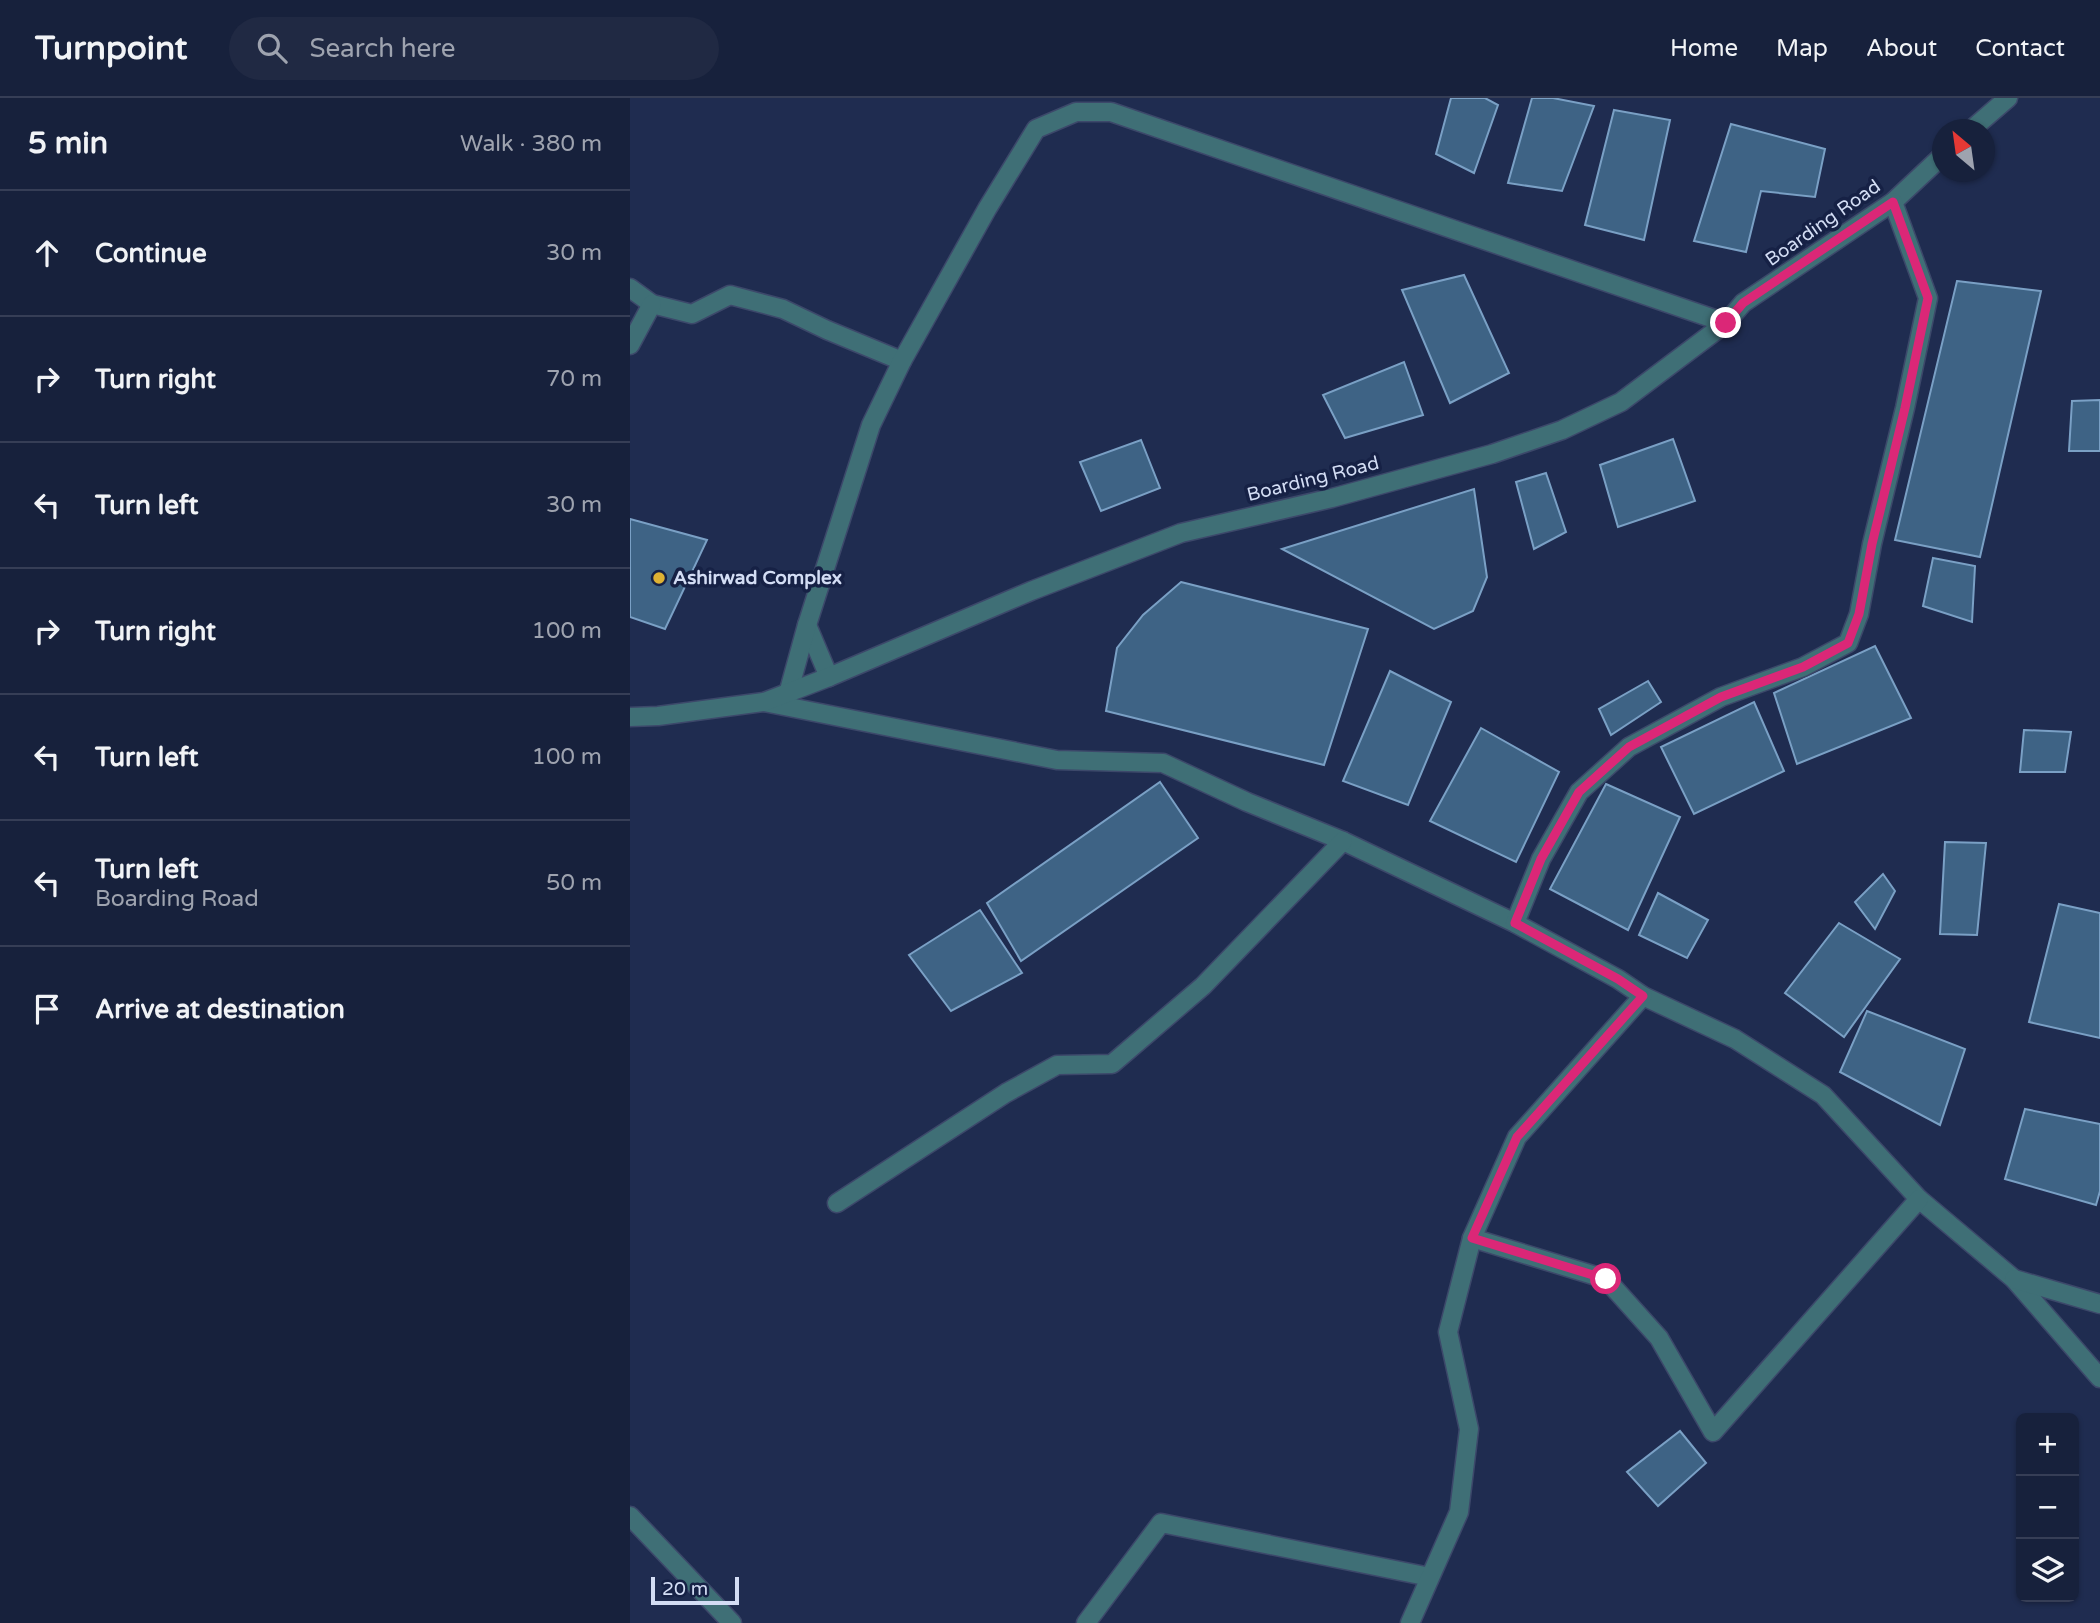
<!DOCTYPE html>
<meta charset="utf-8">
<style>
body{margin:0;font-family:"Varela Round",sans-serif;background:#202943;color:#f1f3f6}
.controls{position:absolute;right:21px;bottom:21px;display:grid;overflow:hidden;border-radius:10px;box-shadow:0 2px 5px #0004}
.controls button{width:63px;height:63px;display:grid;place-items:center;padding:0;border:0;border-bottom:2px solid #363e56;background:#17213c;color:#f1f3f6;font:35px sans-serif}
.compass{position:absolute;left:1302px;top:21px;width:63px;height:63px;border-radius:50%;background:#17213c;box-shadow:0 2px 5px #0004;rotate:331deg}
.scale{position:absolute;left:21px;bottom:18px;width:88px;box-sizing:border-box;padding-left:7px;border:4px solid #d3ddf4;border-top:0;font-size:19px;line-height:24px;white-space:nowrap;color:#d3ddf4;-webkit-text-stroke:5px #162145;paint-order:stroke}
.stop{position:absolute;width:21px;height:21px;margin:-16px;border:5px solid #db2777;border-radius:50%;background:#fff}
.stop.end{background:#db2777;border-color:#fff;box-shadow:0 2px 7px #0008}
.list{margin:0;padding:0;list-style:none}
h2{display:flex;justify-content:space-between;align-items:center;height:91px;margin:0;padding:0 28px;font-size:30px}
h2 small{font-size:23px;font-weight:400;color:#9ea3af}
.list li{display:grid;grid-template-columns:46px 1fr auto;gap:21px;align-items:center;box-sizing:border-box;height:126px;padding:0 28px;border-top:2px solid #363e56}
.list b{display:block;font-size:26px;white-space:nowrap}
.list p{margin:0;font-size:23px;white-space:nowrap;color:#9ea3af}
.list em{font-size:23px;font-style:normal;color:#9ea3af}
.icon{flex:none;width:38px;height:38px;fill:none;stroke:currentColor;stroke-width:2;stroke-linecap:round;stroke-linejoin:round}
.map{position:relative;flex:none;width:1470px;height:1525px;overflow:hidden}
header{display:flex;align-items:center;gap:42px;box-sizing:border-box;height:98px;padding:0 35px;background:#17213c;border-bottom:2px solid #363e56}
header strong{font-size:33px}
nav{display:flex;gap:38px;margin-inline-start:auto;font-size:24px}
.search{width:490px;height:63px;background:#202943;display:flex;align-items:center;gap:18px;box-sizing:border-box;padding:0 24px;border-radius:38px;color:#9ea3af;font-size:26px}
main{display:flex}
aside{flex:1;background:#17213c}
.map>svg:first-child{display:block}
.building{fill:#3e6385;stroke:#7aa0c5;stroke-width:2}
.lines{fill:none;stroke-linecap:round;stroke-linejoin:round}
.street-casing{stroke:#3c486a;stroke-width:21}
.street{stroke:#3f6f76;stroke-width:18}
.route{stroke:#db2777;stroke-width:9}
.poi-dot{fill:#deb133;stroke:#162145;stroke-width:2.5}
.labels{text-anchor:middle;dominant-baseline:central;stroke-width:7;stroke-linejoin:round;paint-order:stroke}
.street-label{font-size:19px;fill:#d3ddf4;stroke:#162145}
.poi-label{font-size:19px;font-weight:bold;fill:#d3ddf4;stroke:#162145;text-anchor:start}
</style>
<header>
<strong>Turnpoint</strong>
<div class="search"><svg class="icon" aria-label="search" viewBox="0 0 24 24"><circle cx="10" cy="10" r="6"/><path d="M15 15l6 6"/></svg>Search here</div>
<nav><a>Home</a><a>Map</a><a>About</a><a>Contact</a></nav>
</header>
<main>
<aside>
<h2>5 min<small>Walk · 380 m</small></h2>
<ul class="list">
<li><svg class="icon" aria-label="ahead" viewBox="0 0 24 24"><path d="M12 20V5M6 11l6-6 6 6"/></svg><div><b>Continue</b></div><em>30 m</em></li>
<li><svg class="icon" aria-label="right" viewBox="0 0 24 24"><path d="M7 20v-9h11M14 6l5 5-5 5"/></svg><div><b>Turn right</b></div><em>70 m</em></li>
<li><svg class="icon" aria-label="left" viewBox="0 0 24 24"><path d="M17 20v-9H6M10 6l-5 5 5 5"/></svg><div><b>Turn left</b></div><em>30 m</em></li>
<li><svg class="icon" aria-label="right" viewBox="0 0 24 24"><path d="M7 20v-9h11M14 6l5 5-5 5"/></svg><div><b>Turn right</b></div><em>100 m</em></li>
<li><svg class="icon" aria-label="left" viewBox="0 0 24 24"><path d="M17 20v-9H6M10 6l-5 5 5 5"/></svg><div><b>Turn left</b></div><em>100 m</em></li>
<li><svg class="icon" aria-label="left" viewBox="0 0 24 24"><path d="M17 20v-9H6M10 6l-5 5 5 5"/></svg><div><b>Turn left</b><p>Boarding Road</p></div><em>50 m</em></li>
<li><svg class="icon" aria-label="arrive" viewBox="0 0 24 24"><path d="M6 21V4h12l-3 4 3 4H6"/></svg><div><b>Arrive at destination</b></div></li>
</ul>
</aside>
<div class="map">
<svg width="1470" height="1525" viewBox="0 0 1470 1525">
<rect width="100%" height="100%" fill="#1f2c50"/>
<g class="building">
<path d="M821 0H855L868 7 844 75 806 56Z"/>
<path d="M902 0H923L964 8 932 93 878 85Z"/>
<path d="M984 12 1040 22 1014 142 955 127Z"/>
<path d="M1101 26 1195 51 1185 99 1131 93 1116 154 1064 143Z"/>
<path d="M834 177 879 275 820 305 772 192Z"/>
<path d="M1327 183 1411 193 1350 459 1265 442Z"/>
<path d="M774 264 793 317 715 340 693 297Z"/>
<path d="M1470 302V353H1439L1442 303Z"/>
<path d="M1043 341 1065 403 988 429 970 367Z"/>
<path d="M511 342 530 390 471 413 450 364Z"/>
<path d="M916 375 936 434 904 451 886 384Z"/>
<path d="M844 391 857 479 843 513 804 531 652 451Z"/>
<path d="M0 421 77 442 35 531 0 519Z"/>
<path d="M1303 460 1345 468 1342 524 1293 508Z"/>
<path d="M551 484 738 531 694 667 476 613 487 550 513 517Z"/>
<path d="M1245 548 1281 620 1167 666 1144 595Z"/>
<path d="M760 573 821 604 778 707 713 683Z"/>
<path d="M1018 583 1031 604 981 637 969 611Z"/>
<path d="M1124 604 1154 673 1064 716 1031 649Z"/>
<path d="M851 630 929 674 886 764 800 723Z"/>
<path d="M1394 632 1441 634 1435 674H1390Z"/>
<path d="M530 684 568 740 391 863 357 805Z"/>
<path d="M976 686 1050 719 998 832 920 791Z"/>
<path d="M1315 744 1356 745 1347 837 1310 836Z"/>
<path d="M1253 776 1265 793 1245 831 1225 804Z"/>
<path d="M1028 795 1078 822 1057 860 1009 837Z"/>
<path d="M1429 806 1470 815V940L1399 924Z"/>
<path d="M350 812 392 875 321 913 279 857Z"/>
<path d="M1209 825 1270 861 1214 939 1155 895Z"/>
<path d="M1237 913 1335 951 1310 1027 1210 974Z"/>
<path d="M1395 1011 1470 1026V1093L1466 1107 1375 1081Z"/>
<path d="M1050 1333 1076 1365 1028 1408 997 1374Z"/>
</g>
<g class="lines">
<defs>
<g id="street">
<path d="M1341 32 1378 0"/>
<path d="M0 190 22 206 62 216 100 197 153 211 197 232 272 263"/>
<path d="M0 247 22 206"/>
<path d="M177 527 199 579"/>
<path d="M158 596 177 527 241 327 272 263 357 111 406 31 446 14H481L1096 225"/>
<path d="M134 604 427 662 533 665 617 704 713 743 885 825 988 881 1013 898 1105 941 1193 997 1289 1101 1384 1181 1470 1280"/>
<path d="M0 619 28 618 134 604 199 579 401 493 551 435 702 400 862 356 932 332 991 304 1096 225 1113 205 1263 104 1312 58"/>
<path d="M885 825 911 761 949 694 999 649 1091 599 1173 569 1218 545 1229 516 1242 446 1275 310 1298 200 1263 104"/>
<path d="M207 1105 376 995 427 967 482 966 573 888 713 743"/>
<path d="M842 1140 976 1181 1029 1240 1083 1334 1289 1101"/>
<path d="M1384 1181 1470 1206"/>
<path d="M0 1418 102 1525"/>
<path d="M456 1525 531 1425 800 1479"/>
<path d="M780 1525 829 1414 839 1331 818 1234 842 1140 887 1039 1013 898"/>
</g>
</defs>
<use href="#street" class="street-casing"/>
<use href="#street" class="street"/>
</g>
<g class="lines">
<path class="route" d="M976 1181 842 1140 887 1039 1013 898 988 881 885 825 911 761 949 694 999 649 1091 599 1173 569 1218 545 1229 516 1242 446 1275 310 1298 200 1263 104 1113 205 1096 225"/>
</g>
<circle class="poi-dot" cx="29" cy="480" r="7"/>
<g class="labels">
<g class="street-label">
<text transform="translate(1193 125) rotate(-35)">Boarding Road</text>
<text transform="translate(683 381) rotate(-14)">Boarding Road</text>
</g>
<g class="poi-label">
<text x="43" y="480">Ashirwad Complex</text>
</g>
</g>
</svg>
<div class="controls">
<button>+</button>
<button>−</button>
<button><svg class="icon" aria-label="layers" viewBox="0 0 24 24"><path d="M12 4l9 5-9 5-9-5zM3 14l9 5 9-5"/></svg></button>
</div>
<svg class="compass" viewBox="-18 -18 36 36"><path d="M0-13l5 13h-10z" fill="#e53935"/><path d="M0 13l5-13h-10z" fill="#9ea3af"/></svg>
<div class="scale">20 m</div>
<div class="stop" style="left:976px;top:1181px"></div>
<div class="stop end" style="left:1096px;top:225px"></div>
</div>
</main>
